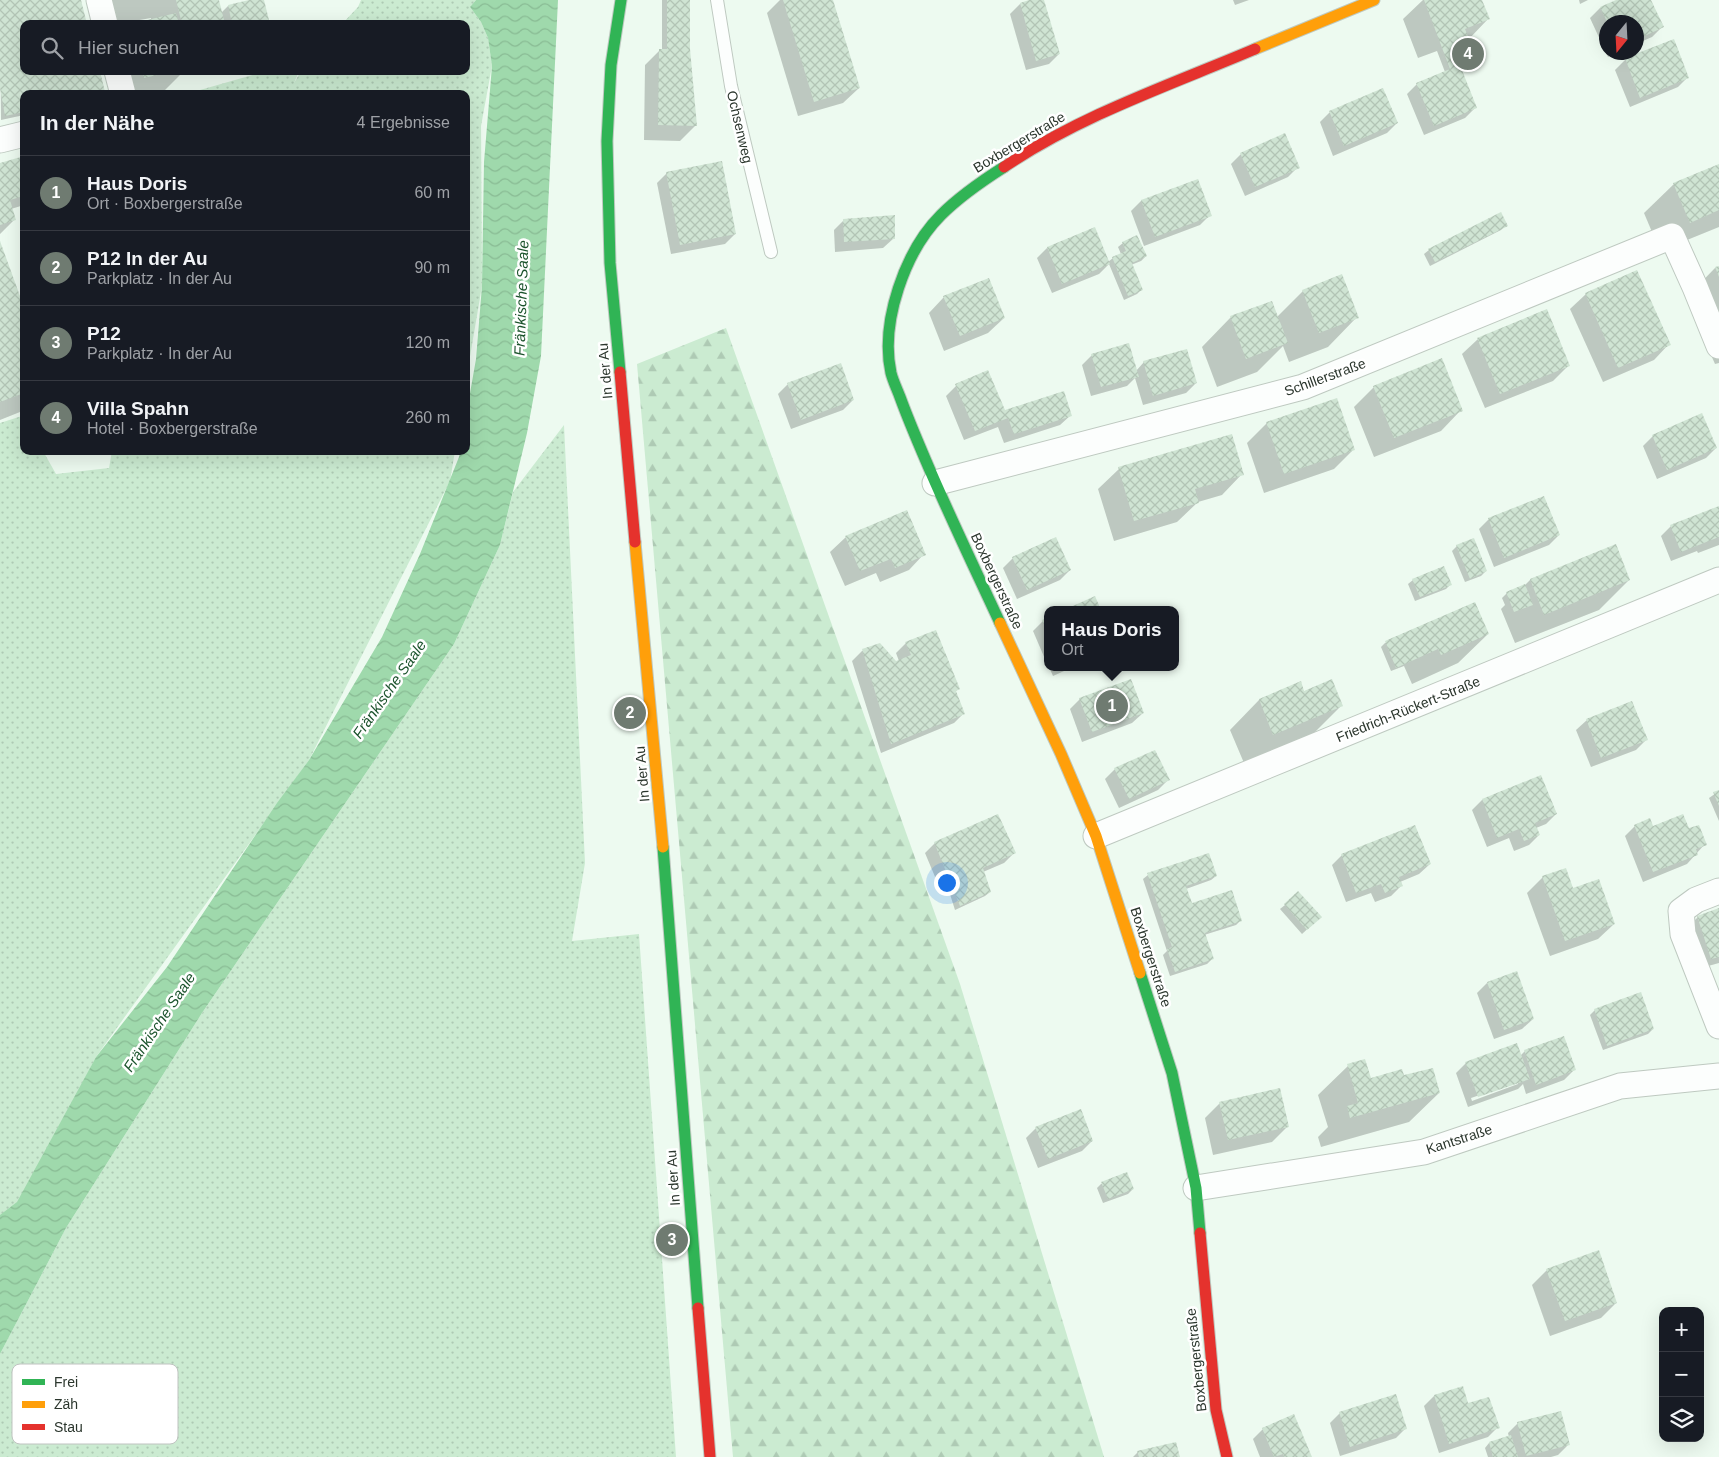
<!DOCTYPE html>
<html lang="de">
<meta charset="utf-8">
<style>
body{margin:0;font-family:Helvetica,sans-serif;background:#242831;color:#f1f3f6}
.controls{position:absolute;right:15px;bottom:15px;display:grid;overflow:hidden;border-radius:10px;box-shadow:0 5px 20px #0002}
.controls button{width:45px;height:45px;display:grid;place-items:center;padding:0;border:0;border-bottom:1px solid #363941;background:#171b24;color:#f1f3f6;font:25px sans-serif}
.compass{position:absolute;left:1599px;top:15px;width:45px;height:45px;border-radius:50%;background:#171b24;box-shadow:0 5px 20px #0002;rotate:198deg}
.you{position:absolute;left:946px;top:882px;width:18px;height:18px;margin:-12px;border:4px solid #fff;border-radius:50%;background:#1a73e8;box-shadow:0 0 0 8px #1a73e833}
.badge{display:grid;place-items:center;width:32px;height:32px;border-radius:50%;background:#6f7b71;color:#fff;font-size:16px;font-weight:700}
.pin{position:absolute;translate:-50% -50%;border:2px solid #fff;box-shadow:0 1px 5px #0006}
.popup{position:absolute;left:1044px;top:606px;width:135px;height:65px;box-sizing:border-box;display:grid;place-content:center;border-radius:10px;background:#171b24;filter:drop-shadow(0 1px 4px #0005);font-size:16px;white-space:nowrap;color:#9ea1a6}
.popup b{font-size:19px;color:#f1f3f6}
.popup::after{content:'';position:absolute;left:50%;top:100%;margin-left:-10px;border:10px solid transparent;border-top-color:#171b24}
.list{margin:0;padding:0;list-style:none}
h2{display:flex;justify-content:space-between;align-items:center;height:65px;margin:0;padding:0 20px;font-size:21px}
h2 small{font-size:16px;font-weight:400;color:#9ea1a6}
.list li{display:grid;grid-template-columns:32px 1fr auto;gap:15px;align-items:center;box-sizing:border-box;height:75px;padding:0 20px;border-top:1px solid #363941}
.list b{display:block;font-size:19px;white-space:nowrap}
.list p{margin:0;font-size:16px;white-space:nowrap;color:#9ea1a6}
.list em{font-size:16px;font-style:normal;color:#9ea1a6}
.icon{flex:none;width:28px;height:28px;fill:none;stroke:currentColor;stroke-width:2;stroke-linecap:round;stroke-linejoin:round}
.map{position:relative;flex:none;width:1719px;height:1457px;overflow:hidden}
.search{position:absolute;background:#171b24;box-shadow:0 5px 20px #0002;left:20px;top:20px;width:450px;height:55px;display:flex;align-items:center;gap:12px;box-sizing:border-box;padding:0 18px;border-radius:10px;color:#9ea1a6;font-size:19px}
.panel{position:absolute;background:#171b24;box-shadow:0 5px 20px #0002;left:20px;top:90px;width:450px;height:365px;border-radius:10px}
.map>svg:first-child{display:block}
.grass{fill:url(#grass-dots)}
.forest{fill:url(#forest-firs)}
.water{fill:url(#water-waves)}
.shadow{fill:#0003;fill-rule:evenodd}
.building{fill:url(#building-cross-hatch)}
.lines{fill:none;stroke-linecap:round;stroke-linejoin:round}
.lane-casing{stroke:#bec9c0;stroke-width:14}
.street-casing{stroke:#bec9c0;stroke-width:27}
.fast-casing{stroke:#bec9c0;stroke-width:13}
.slow-casing{stroke:#bec9c0;stroke-width:13}
.jam-casing{stroke:#bec9c0;stroke-width:13}
.lane{stroke:#fcfefd;stroke-width:12}
.street{stroke:#fcfefd;stroke-width:25}
.fast{stroke:#30b455;stroke-width:11}
.slow{stroke:#ff9f0a;stroke-width:11}
.jam{stroke:#e5322d;stroke-width:11}
.labels{text-anchor:middle;dominant-baseline:central;stroke-width:5;stroke-linejoin:round;paint-order:stroke}
.street-label{font-size:14px;fill:#2b362d;stroke:#fff}
.water-label{font-size:15px;font-style:italic;fill:#1b532c;stroke:#fff}
.key{fill:#fff;stroke:#bfc3c0;stroke-width:1}
.key-label{font-size:14px;fill:#2b362d}
</style>
<div class="map">
<svg width="1719" height="1457" viewBox="0 0 1719 1457">
<defs>
<pattern id="grass-dots" width="8" height="8" patternUnits="userSpaceOnUse" patternTransform="scale(1.25)"><rect width="8" height="8" fill="#cbebd1"/><path d="M2 2h.1M6 6h.1" fill="none" stroke="#aecab4" stroke-width="1.8" stroke-linecap="round"/></pattern>
<pattern id="forest-firs" width="22" height="20" patternUnits="userSpaceOnUse" patternTransform="scale(1.25)"><rect width="22" height="20" fill="#cbebd1"/><path d="M5 1l3.5 6h-7zM16 11l3.5 6h-7z" fill="#aecab4"/></pattern>
<pattern id="water-waves" width="16" height="10" patternUnits="userSpaceOnUse" patternTransform="scale(1.25)"><rect width="16" height="10" fill="#9fd9ac"/><path d="M0 5q4-4 8 0t8 0" fill="none" stroke="#89bb94"/></pattern>
<pattern id="building-cross-hatch" width="8" height="8" patternUnits="userSpaceOnUse" patternTransform="scale(1.25)"><rect width="8" height="8" fill="#cfe4d3"/><path d="M0 0l8 8M0 8l8-8" fill="none" stroke="#b2c4b5"/></pattern>
</defs>
<rect width="100%" height="100%" fill="#edfaf0"/>
<g class="grass">
<path d="M361 0H476L470 7 481 22 488 38 492 66 481 126 482 286 466 380V94H186L266 71H299L294 83 301 71H466V24H342L358 7Z"/>
<path d="M22 416 24 451H43L56 474 109 468 112 451H455L450 481 309 760 96 1057 0 1244V423Z"/>
<path d="M564 425 585 863 572 941 639 934 676 1457H0V1354L66 1228 202 1013 454 644 500 545 513 492Z"/>
</g>
<path class="forest" d="M726 328 960 984 1104 1457H733L637 364Z"/>
<path class="water" d="M476 0H558L541 356 527 433 500 545 454 644 202 1013 66 1228 0 1354V1215L17 1202 96 1057 167 967 277 803 309 760 382 637 420 554 459 457 460 451H466V416L476 359 482 286 484 162 492 66 488 38 481 22 470 7Z"/>
<g class="shadow">
<path d="M0 0H79L24 24V71L103 91 101 94H24V115L1 120Z"/>
<path d="M87 0H218L221 13 228 6 254 0H263L269 24H137L151 20V18L117 24H92Z"/>
<path d="M662 0H689V49L696 125 680 141 644 140 645 65 660 50H662Z"/>
<path d="M780 0H832L859 88 843 103 798 116 767 13Z"/>
<path d="M1034 0H1043L1059 54 1049 64 1026 70 1010 14 1020 4Z"/>
<path d="M1233 0H1249L1235 5Z"/>
<path d="M1423 0H1481L1488 19 1468 40 1475 59 1470 64 1459 68 1475 108 1465 118 1424 135 1407 94 1417 84 1445 72 1437 51 1418 58 1403 19Z"/>
<path d="M1579 0H1588L1580 4Z"/>
<path d="M1619 0H1650L1662 27 1652 37 1636 44V22H1606V52H1618L1608 57 1590 18 1600 8Z"/>
<path d="M1673 41 1688 77 1678 87 1630 107 1615 70 1625 60Z"/>
<path d="M106 71H184L161 94H111Z"/>
<path d="M1330 112 1397 123 1387 133 1333 156 1320 122Z"/>
<path d="M1241 154 1298 167 1288 177 1245 196 1231 164Z"/>
<path d="M24 157V205L11 209 14 220 0 234V164Z"/>
<path d="M1719 165V227L1660 251 1644 213 1674 184Z"/>
<path d="M667 173 735 234 725 244 671 254 657 183Z"/>
<path d="M1197 180 1210 215 1200 225 1144 246 1131 211 1141 201Z"/>
<path d="M844 220 894 238 883 248 835 252 834 230Z"/>
<path d="M1506 225 1501 230 1430 266 1424 254 1429 250Z"/>
<path d="M1123 243 1146 256 1141 261 1131 265 1141 290 1137 294 1124 300 1109 264 1099 274 1052 293 1037 258 1047 248 1108 262 1113 258 1121 254 1118 247Z"/>
<path d="M0 244 24 311V409L20 412 0 420Z"/>
<path d="M1719 267V363L1715 364 1686 298 1715 268Z"/>
<path d="M1303 291 1357 317 1328 347 1289 362 1283 346 1257 372 1217 387 1202 347 1231 317H1277Z"/>
<path d="M1586 294 1669 344 1654 360 1603 382 1570 309Z"/>
<path d="M944 297 1004 318 988 333 944 351 929 313Z"/>
<path d="M1478 339 1569 365 1553 381 1485 408 1462 354Z"/>
<path d="M1092 355 1136 371 1144 362 1196 383 1186 393 1143 405 1135 378 1127 386 1091 396 1082 365Z"/>
<path d="M788 384 853 400 843 410 791 429 778 394Z"/>
<path d="M956 386 1005 412 1071 415 1060 425 1004 443 998 427 964 440 946 396Z"/>
<path d="M1374 387 1461 410 1441 431 1374 457 1354 407Z"/>
<path d="M1267 423 1354 449 1334 469 1264 493 1247 443Z"/>
<path d="M1653 436 1716 448 1706 458 1657 479 1643 446Z"/>
<path d="M1119 469 1242 474 1222 495 1198 502 1177 522 1114 541 1098 489Z"/>
<path d="M1719 507V545L1698 553 1697 551 1671 561 1661 536 1671 526Z"/>
<path d="M1489 519 1559 535 1549 545 1494 567 1479 529Z"/>
<path d="M846 537 924 554 909 570 880 582 876 573 845 586 830 552Z"/>
<path d="M1457 546 1486 571 1481 576 1465 582 1452 551Z"/>
<path d="M1615 546 1629 580 1599 610 1515 643 1501 609 1505 605 1502 598 1507 593 1524 586 1530 580Z"/>
<path d="M1013 558 1070 570 1060 580 1017 599 1003 568Z"/>
<path d="M1413 580 1450 585 1446 589 1415 601 1408 584Z"/>
<path d="M1475 604 1488 634 1458 663 1412 684 1404 666 1391 671 1381 647 1385 643Z"/>
<path d="M1048 618V666L1033 631 1043 621Z"/>
<path d="M906 643 959 688 955 692 964 713 954 723 881 753 852 661 862 651 879 645 895 662 899 661 896 653Z"/>
<path d="M1049 667H1073L1053 676Z"/>
<path d="M1300 683 1304 692 1342 705 1312 735 1244 763 1230 730 1259 700Z"/>
<path d="M1080 699 1143 713 1132 723 1082 742 1070 709Z"/>
<path d="M1587 720 1646 740 1636 750 1591 767 1576 730Z"/>
<path d="M1115 769 1168 780 1158 790 1119 808 1105 779Z"/>
<path d="M1541 777 1556 814 1546 824 1536 828 1539 835 1529 845 1514 851 1509 838 1487 847 1472 810 1482 800Z"/>
<path d="M1719 791V821L1709 798Z"/>
<path d="M1635 826 1689 830 1705 844 1687 864 1643 882 1625 836Z"/>
<path d="M935 843 1014 853 1004 863 983 872 990 892 985 896 955 910 948 888 941 891 925 853Z"/>
<path d="M1342 855 1430 864 1419 874 1400 882 1401 886 1391 896 1375 902 1371 893 1346 902 1332 865Z"/>
<path d="M1148 875 1216 876 1211 880 1186 889 1191 905 1241 920 1236 925 1204 935 1212 959 1207 964 1170 976 1163 955 1167 951 1143 879Z"/>
<path d="M1543 877 1572 889 1614 924 1598 939 1550 956 1527 893Z"/>
<path d="M1285 905 1315 922 1302 934 1280 909Z"/>
<path d="M1719 910V963L1701 968 1688 927 1698 917Z"/>
<path d="M1487 983 1533 1019 1522 1029 1494 1039 1477 993Z"/>
<path d="M1595 1010 1653 1029 1648 1034 1603 1050 1590 1015Z"/>
<path d="M1525 1051 1574 1070 1564 1080 1526 1094 1523 1084 1518 1089 1468 1107 1456 1073 1466 1063 1520 1056ZM1518 1082V1084L1472 1101 1471 1098Z"/>
<path d="M1348 1066 1370 1079 1404 1077 1439 1093 1409 1122 1321 1147 1318 1137 1328 1127 1318 1095Z"/>
<path d="M1220 1103 1287 1127 1272 1142 1213 1155 1205 1118Z"/>
<path d="M1036 1128 1092 1141 1082 1151 1038 1168 1026 1138Z"/>
<path d="M1126 1173 1133 1189 1128 1194 1103 1203 1097 1188 1101 1184Z"/>
<path d="M1547 1270 1616 1303 1601 1318 1550 1336 1532 1285Z"/>
<path d="M1434 1396 1468 1405 1498 1427 1488 1437 1439 1453 1424 1406Z"/>
<path d="M1340 1413 1406 1428 1396 1438 1340 1456 1330 1423Z"/>
<path d="M1518 1423 1568 1445 1558 1455 1551 1457H1488L1485 1448 1489 1443 1509 1437 1508 1433Z"/>
<path d="M1263 1429 1311 1457H1260L1253 1439Z"/>
<path d="M1138 1452 1179 1457H1133Z"/>
</g>
<g class="building">
<path d="M0 0H81L87 24H24V71H100L105 92 96 94H24V112L5 116 0 88Z"/>
<path d="M176 0H219L225 24H182Z"/>
<path d="M249 0H264L270 24H232L228 5Z"/>
<path d="M667 0H690V49L697 126 658 125 659 49H667Z"/>
<path d="M783 0H833L860 88 814 102Z"/>
<path d="M1029 0H1044L1060 54 1036 61 1020 3Z"/>
<path d="M1424 0H1482L1490 19 1465 29 1477 59 1460 65 1477 108 1434 126 1416 83 1450 69Z"/>
<path d="M1616 0H1651L1664 27 1636 40V22H1607L1600 7Z"/>
<path d="M176 13 179 24H135V23Z"/>
<path d="M1674 39 1689 78 1640 98 1625 58Z"/>
<path d="M142 71H170V72L144 78Z"/>
<path d="M1383 88 1398 123 1344 146 1329 111Z"/>
<path d="M1285 133 1300 168 1255 187 1240 153Z"/>
<path d="M24 156V196L10 200 16 220 0 225V163Z"/>
<path d="M722 161 736 234 680 245 666 172Z"/>
<path d="M1719 164V210L1690 223 1673 183Z"/>
<path d="M1198 179 1212 216 1155 237 1141 200Z"/>
<path d="M1501 212 1508 226 1435 262 1428 249Z"/>
<path d="M895 215V239L844 242 843 219Z"/>
<path d="M1095 227 1110 264 1062 284 1047 247Z"/>
<path d="M1137 235 1147 256 1132 263 1143 290 1128 296 1112 257 1126 251 1122 242Z"/>
<path d="M0 241 24 307V393L0 402Z"/>
<path d="M1719 266V277L1715 267Z"/>
<path d="M1637 270 1671 345 1618 368 1585 293Z"/>
<path d="M1342 274 1359 318 1319 333 1302 290Z"/>
<path d="M989 278 1005 318 960 336 943 296Z"/>
<path d="M1272 301 1288 343 1246 359 1230 316Z"/>
<path d="M1547 309 1570 366 1500 394 1477 338Z"/>
<path d="M1129 343 1139 377 1101 387 1091 354Z"/>
<path d="M1187 349 1197 383 1153 396 1143 361Z"/>
<path d="M1442 358 1463 411 1394 438 1373 386Z"/>
<path d="M841 363 854 400 801 420 787 383Z"/>
<path d="M988 370 1005 410 1064 391 1072 416 1014 434 1008 418 975 431 955 384Z"/>
<path d="M1337 398 1355 450 1284 474 1266 422Z"/>
<path d="M1702 413 1717 448 1667 470 1652 435Z"/>
<path d="M1232 434 1244 475 1195 489 1199 503 1134 521 1118 467Z"/>
<path d="M1544 496 1560 535 1504 558 1488 518Z"/>
<path d="M1719 506V537L1681 552 1670 525Z"/>
<path d="M907 510 926 555 895 568 891 559 860 571 845 536Z"/>
<path d="M1056 537 1071 570 1027 590 1012 557Z"/>
<path d="M1474 538 1487 571 1470 579 1456 545Z"/>
<path d="M1616 544 1630 580 1544 615 1530 579Z"/>
<path d="M1444 566 1452 585 1420 597 1412 579Z"/>
<path d="M1525 584 1533 605 1514 612 1506 592Z"/>
<path d="M1095 596 1101 610H1064Z"/>
<path d="M1475 602 1489 634 1441 655 1438 649 1396 668 1385 641Z"/>
<path d="M1048 617V634L1042 620Z"/>
<path d="M936 630 960 689 956 691 965 714 891 744 862 649 880 643 896 661 911 655 905 642Z"/>
<path d="M1131 679 1144 713 1092 732 1079 698Z"/>
<path d="M1332 679 1343 706 1273 735 1259 699 1301 681 1304 691Z"/>
<path d="M1632 701 1648 740 1601 758 1586 719Z"/>
<path d="M1155 750 1170 780 1129 799 1114 768Z"/>
<path d="M1541 775 1557 814 1535 823 1540 835 1524 841 1519 829 1497 838 1482 799Z"/>
<path d="M1719 790V806L1713 792Z"/>
<path d="M998 814 1016 853 983 868 991 892 960 906 934 842Z"/>
<path d="M1683 814 1689 828 1699 825 1707 845 1696 849 1698 855 1653 872 1634 825 1650 818 1653 826Z"/>
<path d="M1415 825 1431 864 1399 877 1403 886 1385 893 1381 884 1356 893 1341 854Z"/>
<path d="M1209 853 1217 876 1186 886 1192 903 1232 890 1242 921 1205 933 1214 959 1175 972 1167 949 1172 947 1147 873Z"/>
<path d="M1566 868 1573 888 1599 879 1615 924 1565 941 1542 876Z"/>
<path d="M1298 891 1322 917 1307 930 1284 904Z"/>
<path d="M1719 908V957L1711 959 1697 916Z"/>
<path d="M1517 971 1534 1019 1504 1030 1487 982Z"/>
<path d="M1641 992 1654 1029 1607 1046 1594 1009Z"/>
<path d="M1564 1036 1576 1070 1536 1085 1524 1050Z"/>
<path d="M1517 1043 1530 1079 1478 1097 1465 1062Z"/>
<path d="M1365 1059 1371 1078 1402 1069 1404 1075 1433 1068 1440 1093 1350 1118 1347 1106 1358 1103 1347 1064Z"/>
<path d="M1280 1088 1289 1127 1228 1140 1219 1102Z"/>
<path d="M1081 1109 1093 1141 1048 1159 1035 1127Z"/>
<path d="M1127 1172 1134 1189 1108 1199 1101 1182Z"/>
<path d="M1599 1250 1617 1303 1565 1321 1546 1269Z"/>
<path d="M1463 1386 1468 1403 1489 1397 1500 1428 1449 1444 1434 1395Z"/>
<path d="M1396 1394 1407 1429 1350 1447 1339 1412Z"/>
<path d="M1561 1411 1570 1445 1526 1456 1517 1422Z"/>
<path d="M1294 1414 1312 1457H1284L1283 1454 1274 1457 1262 1428Z"/>
<path d="M1511 1435 1518 1457H1493L1489 1442Z"/>
<path d="M1176 1442 1180 1457H1139L1137 1451Z"/>
</g>
<g class="lines">
<defs>
<path id="lane" d="M717 0 731 86 771 252"/>
<g id="street">
<path d="M99 0 105 24"/>
<path d="M117 71 123 94"/>
<path d="M0 140 24 134"/>
<path d="M935 483 1303 387 1672 236 1695 287 1719 346"/>
<path d="M1096 836 1719 580"/>
<path d="M1719 891 1696 900 1681 911 1683 934 1719 1026"/>
<path d="M1196 1188 1424 1152 1620 1086 1719 1076"/>
</g>
<g id="fast">
<path d="M620 372 610 263 607 141 611 65 621 0"/>
<path d="M1000 623C975 569 949 515 926 461 917 440 908 419 900 397 897 389 893 381 891 373 880 322 905 251 941 215 960 196 982 181 1004 167"/>
<path d="M663 847 698 1308"/>
<path d="M1140 973 1172 1073 1196 1188 1200 1233"/>
</g>
<g id="slow">
<path d="M1255 49 1374 0"/>
<path d="M635 542 663 847"/>
<path d="M1000 623 1061 754 1096 836 1140 973"/>
</g>
<g id="jam">
<path d="M1004 167C1081 115 1170 85 1255 49"/>
<path d="M620 372 635 542"/>
<path d="M1200 1233 1216 1410 1227 1457"/>
<path d="M698 1308 710 1457"/>
</g>
</defs>
<use href="#lane" class="lane-casing"/>
<use href="#street" class="street-casing"/>
<use href="#fast" class="fast-casing"/>
<use href="#slow" class="slow-casing"/>
<use href="#jam" class="jam-casing"/>
<use href="#lane" class="lane"/>
<use href="#street" class="street"/>
<use href="#fast" class="fast"/>
<use href="#slow" class="slow"/>
<use href="#jam" class="jam"/>
</g>
<g class="labels">
<g class="street-label">
<text transform="translate(740 127) rotate(77)">Ochsenweg</text>
<text transform="translate(1019 142) rotate(-31)">Boxbergerstraße</text>
<text transform="translate(605 371) rotate(-95)">In der Au</text>
<text transform="translate(1325 377) rotate(-20)">Schillerstraße</text>
<text transform="translate(997 581) rotate(65)">Boxbergerstraße</text>
<text transform="translate(1408 709) rotate(-22)">Friedrich-Rückert-Straße</text>
<text transform="translate(642 774) rotate(-95)">In der Au</text>
<text transform="translate(1151 957) rotate(72)">Boxbergerstraße</text>
<text transform="translate(1459 1139) rotate(-18)">Kantstraße</text>
<text transform="translate(673 1178) rotate(-94)">In der Au</text>
<text transform="translate(1196 1360) rotate(-96)">Boxbergerstraße</text>
</g>
<g class="water-label">
<text transform="translate(521 298) rotate(-88)">Fränkische Saale</text>
<text transform="translate(389 689) rotate(-55)">Fränkische Saale</text>
<text transform="translate(159 1022) rotate(-56)">Fränkische Saale</text>
</g>
</g>
<rect x="12" y="1364" width="166" height="80" rx="8" class="key"/>
<rect x="22" y="1379" width="23" height="6" fill="#30b455"/>
<rect x="22" y="1401" width="23" height="7" fill="#ff9f0a"/>
<rect x="22" y="1424" width="23" height="6" fill="#e5322d"/>
<g class="key-label">
<text x="54" y="1387">Frei</text>
<text x="54" y="1409">Zäh</text>
<text x="54" y="1432">Stau</text>
</g>
</svg>
<div class="controls">
<button>+</button>
<button>−</button>
<button><svg class="icon" aria-label="layers" viewBox="0 0 24 24"><path d="M12 4l9 5-9 5-9-5zM3 14l9 5 9-5"/></svg></button>
</div>
<svg class="compass" viewBox="-18 -18 36 36"><path d="M0-13l5 13h-10z" fill="#e53935"/><path d="M0 13l5-13h-10z" fill="#9ea1a6"/></svg>
<div class="you"></div>
<div class="pin badge" style="left:1112px;top:706px">1</div>
<div class="popup"><b>Haus Doris</b>Ort</div>
<div class="pin badge" style="left:630px;top:713px">2</div>
<div class="pin badge" style="left:672px;top:1240px">3</div>
<div class="pin badge" style="left:1468px;top:54px">4</div>
<div class="search"><svg class="icon" aria-label="search" viewBox="0 0 24 24"><circle cx="10" cy="10" r="6"/><path d="M15 15l6 6"/></svg>Hier suchen</div>
<section class="panel">
<h2>In der Nähe<small>4 Ergebnisse</small></h2>
<ul class="list">
<li><span class="badge">1</span><div><b>Haus Doris</b><p>Ort · Boxbergerstraße</p></div><em>60 m</em></li>
<li><span class="badge">2</span><div><b>P12 In der Au</b><p>Parkplatz · In der Au</p></div><em>90 m</em></li>
<li><span class="badge">3</span><div><b>P12</b><p>Parkplatz · In der Au</p></div><em>120 m</em></li>
<li><span class="badge">4</span><div><b>Villa Spahn</b><p>Hotel · Boxbergerstraße</p></div><em>260 m</em></li>
</ul>
</section>
</div>
